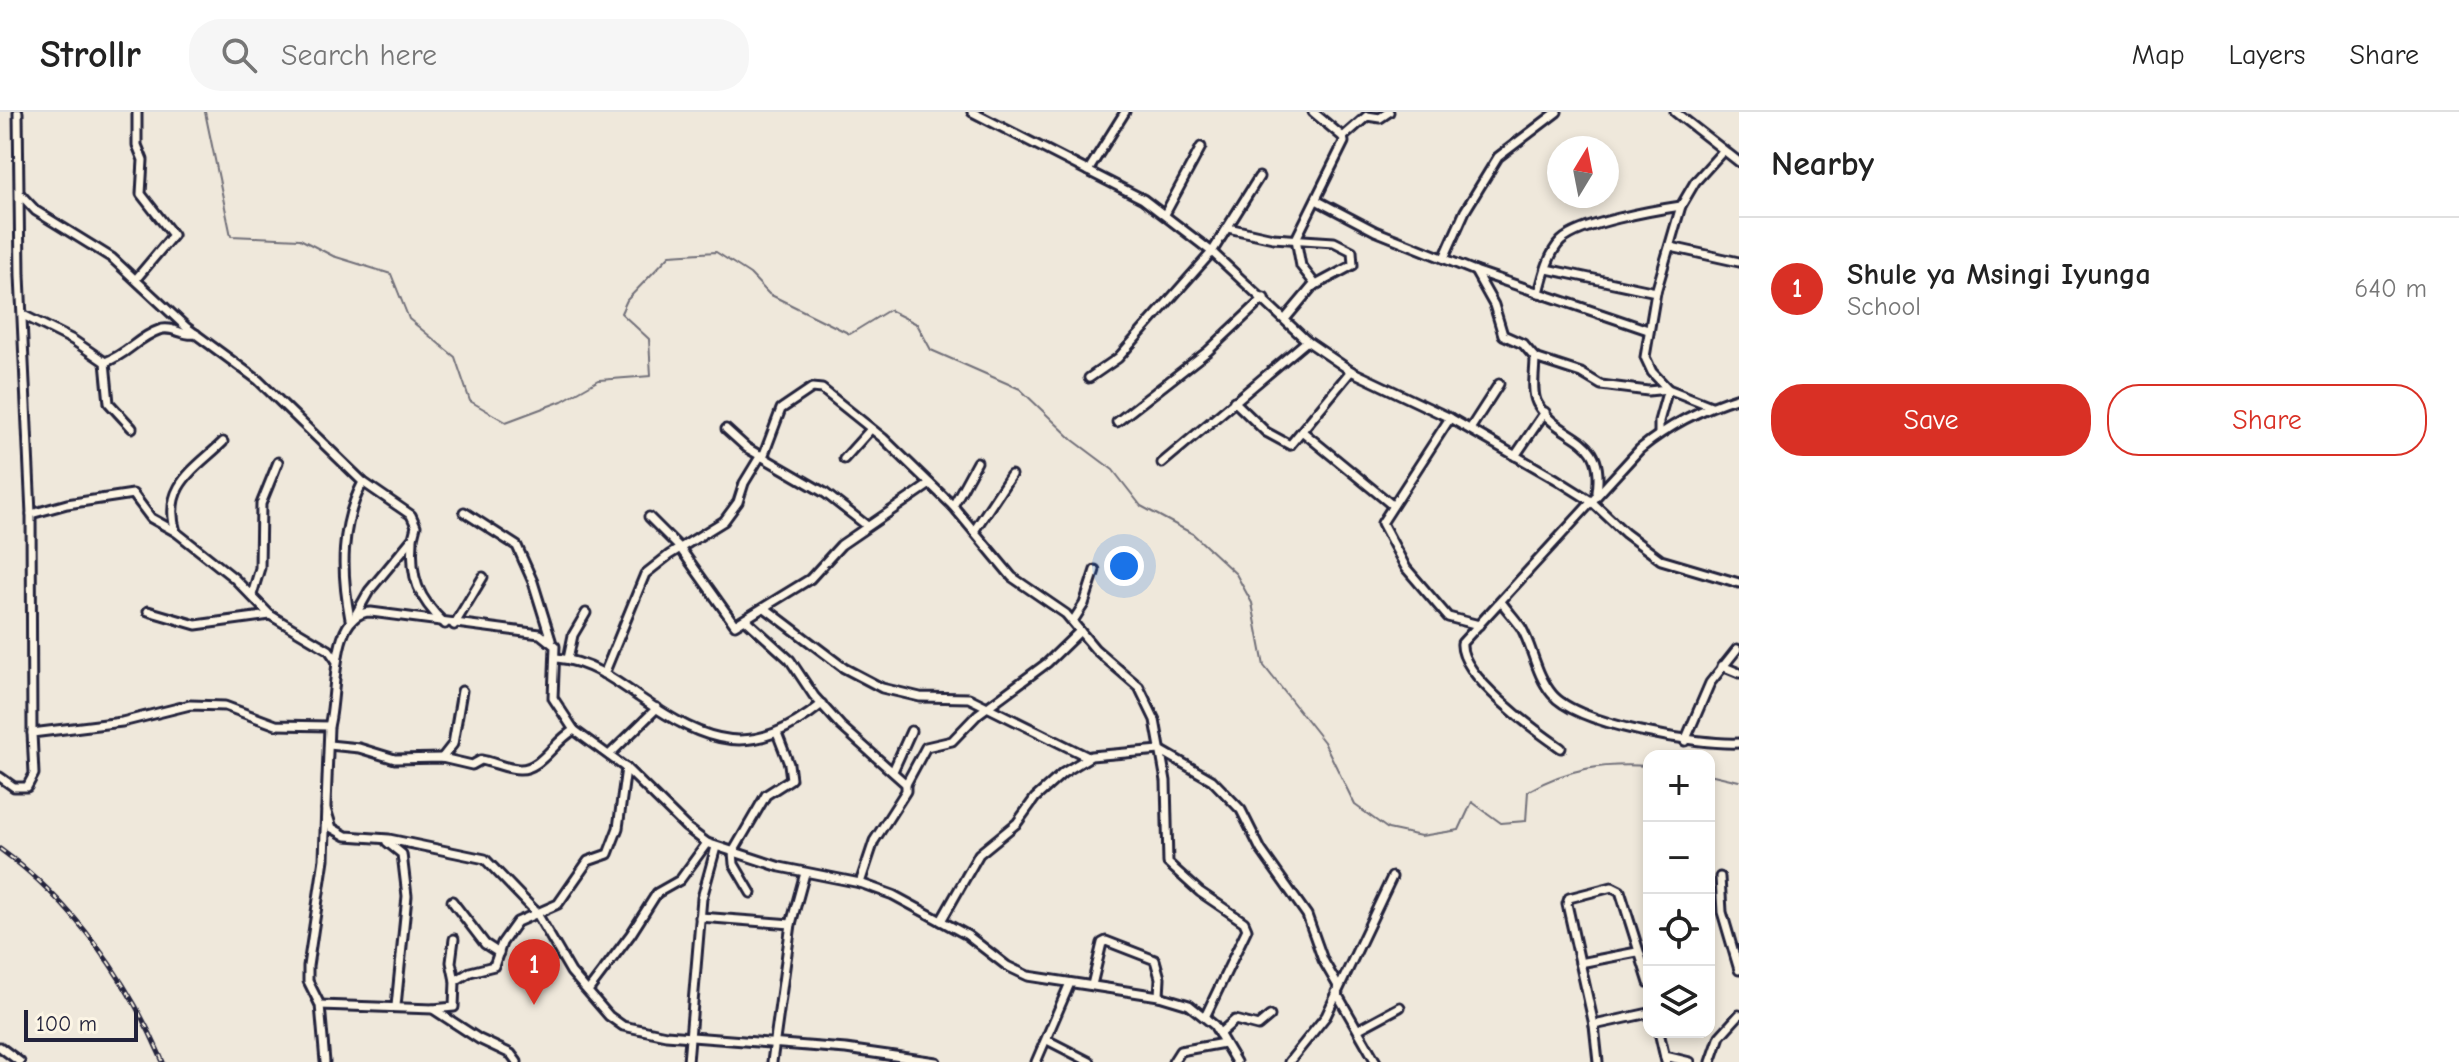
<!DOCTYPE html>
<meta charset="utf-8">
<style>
body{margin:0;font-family:"Comic Neue",sans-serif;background:#f6f6f6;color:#222}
.controls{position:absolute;right:24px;bottom:24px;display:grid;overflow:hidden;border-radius:16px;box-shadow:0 4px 12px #0003}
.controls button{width:72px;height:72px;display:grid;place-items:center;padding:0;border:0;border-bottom:2px solid #e0e0e0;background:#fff;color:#222;font:40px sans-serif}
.compass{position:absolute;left:1547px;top:24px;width:72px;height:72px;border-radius:50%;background:#fff;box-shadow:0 4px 12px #0003;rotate:10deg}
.scale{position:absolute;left:24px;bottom:20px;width:114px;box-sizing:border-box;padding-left:8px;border:4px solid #22223b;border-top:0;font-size:22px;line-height:28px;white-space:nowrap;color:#22223b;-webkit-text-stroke:6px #fcf5e5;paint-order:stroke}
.you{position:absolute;left:1124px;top:454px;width:28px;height:28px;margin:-20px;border:6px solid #fff;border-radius:50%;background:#1a73e8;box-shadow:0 0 0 12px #1a73e833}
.badge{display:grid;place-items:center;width:52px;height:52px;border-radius:50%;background:#d93025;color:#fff;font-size:26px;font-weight:700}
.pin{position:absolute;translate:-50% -66px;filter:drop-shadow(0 2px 4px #0008)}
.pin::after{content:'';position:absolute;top:42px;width:28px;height:24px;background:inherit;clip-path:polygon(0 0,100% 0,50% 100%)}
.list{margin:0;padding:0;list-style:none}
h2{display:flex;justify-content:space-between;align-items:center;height:104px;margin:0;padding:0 32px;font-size:34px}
h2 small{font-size:26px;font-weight:400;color:#767676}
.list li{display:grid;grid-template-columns:52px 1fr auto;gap:24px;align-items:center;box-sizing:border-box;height:144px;padding:0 32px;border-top:2px solid #e0e0e0}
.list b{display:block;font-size:30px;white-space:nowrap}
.list p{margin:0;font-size:26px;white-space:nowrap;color:#767676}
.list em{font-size:26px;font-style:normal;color:#767676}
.actions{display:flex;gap:16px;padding:24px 32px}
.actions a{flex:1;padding:18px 0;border:2px solid #d93025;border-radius:32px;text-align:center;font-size:28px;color:#d93025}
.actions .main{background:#d93025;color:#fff}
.icon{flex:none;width:44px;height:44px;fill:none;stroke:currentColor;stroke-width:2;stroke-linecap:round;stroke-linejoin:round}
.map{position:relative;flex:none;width:1739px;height:950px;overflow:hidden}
header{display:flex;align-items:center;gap:48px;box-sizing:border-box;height:112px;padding:0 40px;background:#fff;border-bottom:2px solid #e0e0e0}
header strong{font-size:38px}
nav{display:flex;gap:44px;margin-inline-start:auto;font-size:28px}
.search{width:560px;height:72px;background:#f6f6f6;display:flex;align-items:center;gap:20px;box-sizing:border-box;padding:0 28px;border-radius:32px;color:#767676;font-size:30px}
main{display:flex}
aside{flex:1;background:#fff}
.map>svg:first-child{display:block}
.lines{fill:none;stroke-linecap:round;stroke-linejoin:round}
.stream{stroke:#716f79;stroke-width:2}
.street-casing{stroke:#22223b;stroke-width:13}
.street{stroke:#fcf5e5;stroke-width:7}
.rail-casing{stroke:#22223b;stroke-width:5}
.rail{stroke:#fcf5e5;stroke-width:2;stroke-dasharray:6;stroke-linecap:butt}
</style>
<header>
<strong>Strollr</strong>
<div class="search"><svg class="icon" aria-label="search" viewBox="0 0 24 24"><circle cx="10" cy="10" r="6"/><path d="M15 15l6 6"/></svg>Search here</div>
<nav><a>Map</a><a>Layers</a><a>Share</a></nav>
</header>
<main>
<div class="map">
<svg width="1739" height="950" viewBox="0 0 1739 950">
<rect width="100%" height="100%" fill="#efe8db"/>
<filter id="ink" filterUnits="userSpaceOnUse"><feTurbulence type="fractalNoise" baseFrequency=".0125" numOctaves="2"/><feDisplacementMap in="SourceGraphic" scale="16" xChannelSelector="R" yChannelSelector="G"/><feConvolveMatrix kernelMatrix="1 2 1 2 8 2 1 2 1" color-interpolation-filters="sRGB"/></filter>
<g filter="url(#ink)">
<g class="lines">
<g class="stream">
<path d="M205 0 231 124 300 127 333 144 391 162 409 207 455 245 470 289 506 310 562 289 599 268 651 264 649 227 621 201 627 188 670 143 716 140 750 162 769 182 850 222 889 198 917 212 931 238 1020 277 1073 328 1113 358 1141 394 1193 422 1236 462 1252 491 1264 554 1324 630 1355 693 1388 717 1421 724 1459 718 1472 690 1501 711 1526 709 1528 679C1569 656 1603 651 1649 654"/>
<path d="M1709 662 1739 669"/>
</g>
<defs>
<g id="street">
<path d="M18 0 20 163 31 402 32 621"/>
<path d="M972 0 1143 87 1212 140 1307 229 1351 259 1450 306 1556 367 1591 389 1625 421 1661 448 1739 471"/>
<path d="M1313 0 1343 25 1344 30 1296 127 1301 154 1315 172"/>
<path d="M1675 0 1739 50"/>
<path d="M1343 25 1367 4 1380 6 1389 0"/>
<path d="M1088 59 1125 0"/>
<path d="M20 82 36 99 112 146 186 215 258 268 363 370 411 403 416 414 413 426 369 479 356 502"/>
<path d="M1316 88 1375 119 1475 159 1648 218"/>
<path d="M1165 102 1201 35"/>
<path d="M1228 116 1273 126 1334 130 1352 139 1353 153 1312 175 1286 206"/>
<path d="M1671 135 1739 150"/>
<path d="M1444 146 1465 99 1498 45 1557 0"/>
<path d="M1547 157 1656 180"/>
<path d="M1475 159 1494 193 1503 223 1523 232 1535 246 1581 261 1601 273 1648 279 1668 277 1711 294"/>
<path d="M136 167 173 123 141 82 143 48 137 33V0"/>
<path d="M1539 181C1543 165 1549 140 1561 129 1580 111 1654 98 1681 94"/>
<path d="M23 203 73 228 105 250 109 291 132 316"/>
<path d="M1535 246C1535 260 1531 279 1537 291 1559 331 1606 319 1597 380"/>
<path d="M105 250C127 243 138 225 159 218 172 213 183 225 196 222"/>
<path d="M1089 266 1118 246 1212 140 1259 65"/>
<path d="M1234 289 1266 320 1290 333 1351 259"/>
<path d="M1450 306 1382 411 1406 456 1448 505 1479 513"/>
<path d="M1117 310 1208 239 1264 186"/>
<path d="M726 317 747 336 825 381 866 413"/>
<path d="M1470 317 1499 272"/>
<path d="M1303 320 1392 393"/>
<path d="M1659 321V309L1668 277 1652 260 1645 245 1656 180 1681 94 1695 70 1723 39"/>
<path d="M223 330C194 358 162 374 176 420L234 466 270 503 329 538 336 548"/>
<path d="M1515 344 1545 300"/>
<path d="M763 345 781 297 812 276 822 277 883 326 953 394 1012 465 1066 502 1095 537 1139 575 1155 608 1166 669 1168 751 1200 780 1244 810 1247 817 1205 905"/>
<path d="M844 347 871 317"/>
<path d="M1162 351 1307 229"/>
<path d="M953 394 977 350"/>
<path d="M464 400 517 434 533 470 551 528"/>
<path d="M31 402 67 392 133 382 151 406 176 420"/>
<path d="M649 405 680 436 735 513 810 467 841 433 930 372"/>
<path d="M974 419 1011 363"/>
<path d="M413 428C410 466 418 486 445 512"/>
<path d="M252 483 260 456 261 392 278 350"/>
<path d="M1502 491C1508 499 1515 507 1521 515 1533 536 1536 563 1552 582 1577 613 1699 633 1739 631"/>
<path d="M765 496 844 556 882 576 920 585 969 586 1086 644"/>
<path d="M148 499 196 513 270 503"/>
<path d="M350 507C341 460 340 414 363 370"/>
<path d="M746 508 790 548 814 584 841 614 906 672V679L874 729 860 771"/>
<path d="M1073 509 1084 492 1095 458"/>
<path d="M454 513 483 465"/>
<path d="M557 546C588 549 614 567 639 585 709 633 752 648 822 592"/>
<path d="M568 547 573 523 586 501"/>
<path d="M1722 554 1739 561"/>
<path d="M604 562 645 462 669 443 724 409 738 390 744 371 761 343"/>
<path d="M1685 629 1710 571 1737 537"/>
<path d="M329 633 359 636 395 647 442 646 472 653 481 648C494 650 506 657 519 657 541 658 553 630 574 618"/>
<path d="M1561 636C1536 619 1459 563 1462 531L1640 337C1669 313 1703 296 1739 285"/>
<path d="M609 643 657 596"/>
<path d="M442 646 453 632 462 579"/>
<path d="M893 659 911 619"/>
<path d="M0 665 14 675H27L34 662 32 621 122 610 190 593 225 594 276 613 329 614C338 584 329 500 371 500L540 522 555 534 553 586 574 618 626 656 686 715 707 731 780 755 860 771 893 783 967 823 1007 854 1028 864 1159 884 1189 893 1214 913 1236 950"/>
<path d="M906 672 926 635 952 629 978 602 1047 551 1080 519"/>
<path d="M326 697 332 716 346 724 389 727 485 747 536 800 571 860 609 904 623 914 666 923 846 937 936 950"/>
<path d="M387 730 402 742 407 784 396 894"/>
<path d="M1720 765 1722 800 1739 858"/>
<path d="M751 781 734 752 733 740 766 683 791 667 789 652 777 621"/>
<path d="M452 789 485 832 499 841"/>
<path d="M700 805 791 812"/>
<path d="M941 809 979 742 1017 711 1035 686 1063 661 1091 644 1160 638 1212 668 1241 698 1261 738 1307 803 1323 848 1338 874"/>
<path d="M454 827 451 850 455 869"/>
<path d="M1580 851 1637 840"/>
<path d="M1092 873 1102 831 1106 829 1155 848 1160 866 1159 884"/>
<path d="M588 879 631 822 657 781 680 768 707 731"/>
<path d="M1336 880 1376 950"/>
<path d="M320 893 433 897 479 927 511 942 517 950"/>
<path d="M433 897 454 895 455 869 470 860 494 854 502 831 517 810 558 792 588 749 608 742 618 716 626 656"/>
<path d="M1594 913 1649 901"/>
<path d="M1359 917 1400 895"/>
<path d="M1659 920 1666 950"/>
<path d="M1219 922 1235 908 1258 914 1270 904"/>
<path d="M1047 928 1090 950"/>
<path d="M0 935 20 950"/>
<path d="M1665 944 1690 950"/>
<path d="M325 950 320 893 308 869V854L324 747 329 614"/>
<path d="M688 950 702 786 716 735"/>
<path d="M772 950 791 812 805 761"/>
<path d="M1036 950 1070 871"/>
<path d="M1173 950 1180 939 1224 931"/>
<path d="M1289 950 1326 904 1392 765"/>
<path d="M1598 950 1594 913 1567 792 1569 786 1612 775 1620 779 1649 871"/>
<path d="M1711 950 1720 924 1739 903"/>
</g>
</defs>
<use href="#street" class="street-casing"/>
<use href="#street" class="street"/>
<defs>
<path id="rail" d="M0 737C73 790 128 868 163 950"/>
</defs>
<use href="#rail" class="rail-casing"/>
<use href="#rail" class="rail"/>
</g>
</g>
</svg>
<div class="controls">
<button>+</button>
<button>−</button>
<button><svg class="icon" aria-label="locate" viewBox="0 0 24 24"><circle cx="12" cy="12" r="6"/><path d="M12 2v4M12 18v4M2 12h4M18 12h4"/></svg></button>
<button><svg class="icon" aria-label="layers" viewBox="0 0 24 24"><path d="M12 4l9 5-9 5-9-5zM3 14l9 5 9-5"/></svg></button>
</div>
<svg class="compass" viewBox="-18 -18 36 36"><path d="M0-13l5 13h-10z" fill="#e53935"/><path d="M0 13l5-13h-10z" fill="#767676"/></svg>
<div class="scale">100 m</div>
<div class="you"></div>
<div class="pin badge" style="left:534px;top:893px">1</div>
</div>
<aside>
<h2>Nearby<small></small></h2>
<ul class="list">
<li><span class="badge">1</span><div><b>Shule ya Msingi Iyunga</b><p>School</p></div><em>640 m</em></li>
</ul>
<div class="actions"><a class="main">Save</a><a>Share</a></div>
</aside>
</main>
